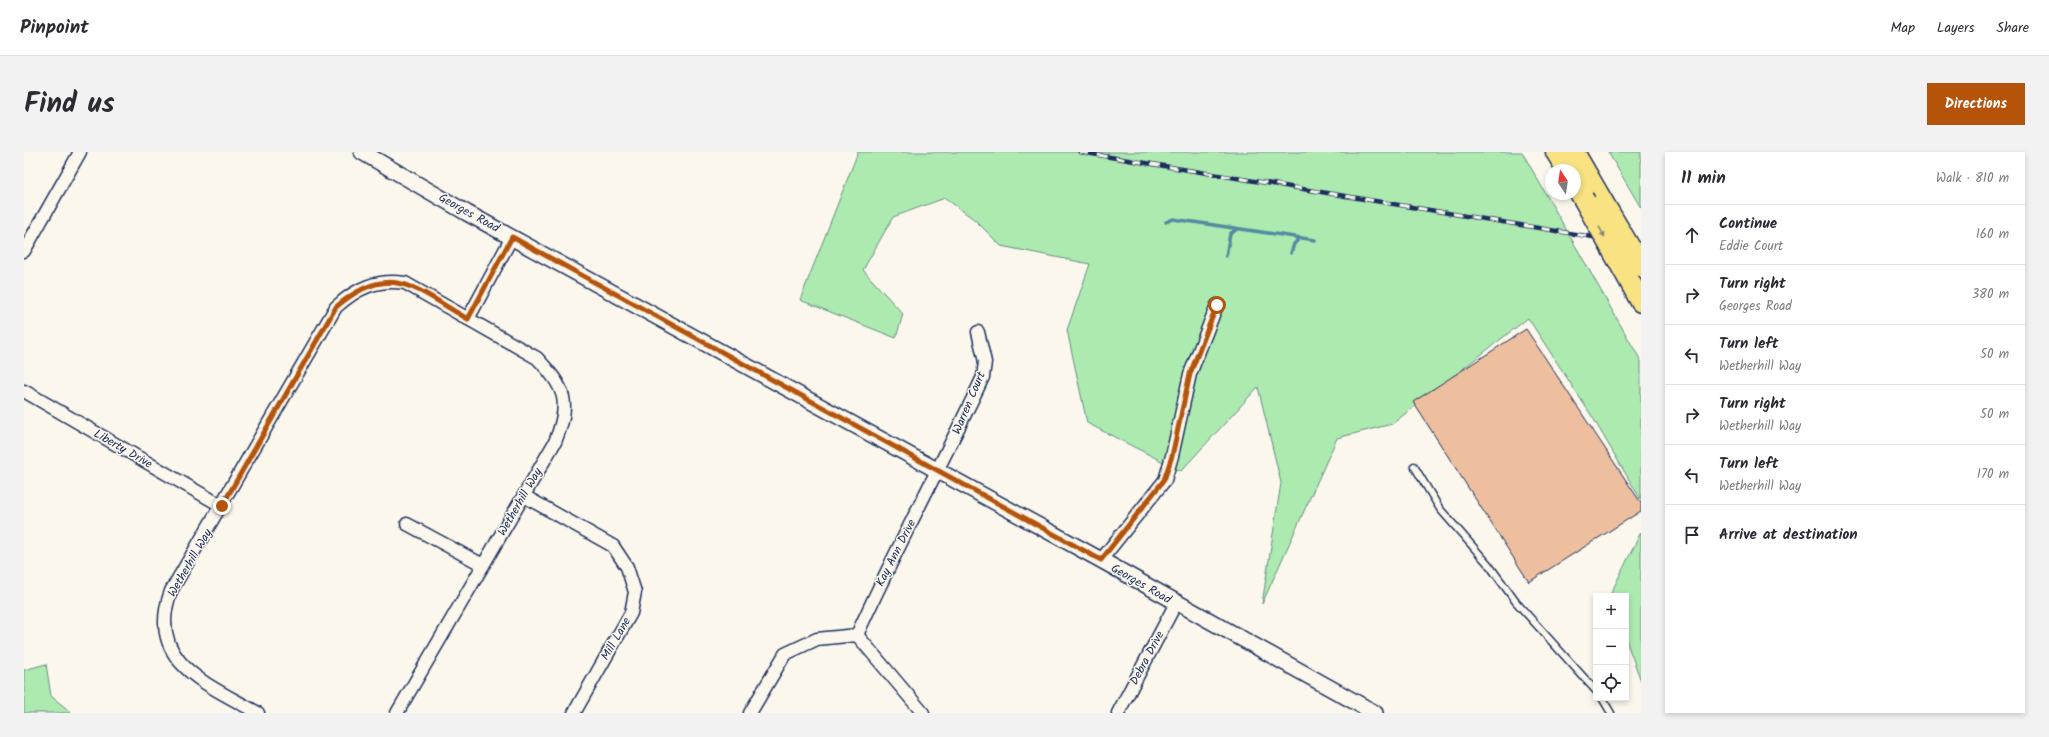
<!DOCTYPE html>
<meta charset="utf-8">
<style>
body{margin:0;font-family:Kalam,sans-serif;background:#f2f2f3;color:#2b2b33}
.controls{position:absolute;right:12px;bottom:12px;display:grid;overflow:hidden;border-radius:0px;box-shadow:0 2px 6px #0003}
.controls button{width:36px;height:36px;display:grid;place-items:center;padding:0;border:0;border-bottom:1px solid #e1e1e2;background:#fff;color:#2b2b33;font:20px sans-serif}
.compass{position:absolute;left:1521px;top:12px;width:36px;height:36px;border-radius:50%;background:#fff;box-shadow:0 2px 6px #0003;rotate:347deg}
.stop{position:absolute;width:12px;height:12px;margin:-9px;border:3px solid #b45309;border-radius:50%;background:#fff}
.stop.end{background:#b45309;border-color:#fff;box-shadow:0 1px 4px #0008}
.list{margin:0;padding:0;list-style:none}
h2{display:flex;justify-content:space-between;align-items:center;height:52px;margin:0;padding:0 16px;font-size:17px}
h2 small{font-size:13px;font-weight:400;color:#7c7c81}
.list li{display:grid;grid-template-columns:26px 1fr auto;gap:12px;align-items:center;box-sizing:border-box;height:60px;padding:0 16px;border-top:1px solid #e1e1e2}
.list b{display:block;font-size:15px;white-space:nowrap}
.list p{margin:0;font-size:13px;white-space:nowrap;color:#7c7c81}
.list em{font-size:13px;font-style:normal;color:#7c7c81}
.icon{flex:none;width:22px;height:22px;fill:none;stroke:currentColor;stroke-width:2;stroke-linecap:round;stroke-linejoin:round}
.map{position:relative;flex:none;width:1617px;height:561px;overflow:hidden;border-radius:0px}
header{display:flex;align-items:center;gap:24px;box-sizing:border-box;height:56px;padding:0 20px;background:#fff;border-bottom:1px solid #e1e1e2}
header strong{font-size:19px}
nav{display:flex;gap:22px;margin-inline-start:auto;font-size:14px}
.intro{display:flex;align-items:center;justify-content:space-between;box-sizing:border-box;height:96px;padding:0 24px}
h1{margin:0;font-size:28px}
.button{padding:10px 18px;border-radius:0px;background:#b45309;color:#fff;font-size:14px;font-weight:700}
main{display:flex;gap:24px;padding:0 24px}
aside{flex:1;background:#fff;border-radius:0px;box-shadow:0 2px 6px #0003}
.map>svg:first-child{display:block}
.green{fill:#adeab0;stroke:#648c87}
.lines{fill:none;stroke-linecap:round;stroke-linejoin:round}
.stream{stroke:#538ba2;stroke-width:3.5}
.building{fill:#eebf9e;stroke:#1b2f5e}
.service-casing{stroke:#1b2f5e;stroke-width:9}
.minor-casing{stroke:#1b2f5e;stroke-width:15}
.tertiary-casing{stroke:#1b2f5e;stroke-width:18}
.trunk-casing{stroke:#1b2f5e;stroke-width:23}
.service{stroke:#fbf7ec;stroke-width:6}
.minor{stroke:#fbf7ec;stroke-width:12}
.tertiary{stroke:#fbf7ec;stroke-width:15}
.trunk{stroke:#f8e281;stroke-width:20}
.rail-casing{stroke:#1b2f5e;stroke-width:4.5}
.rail{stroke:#fbf7ec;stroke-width:3;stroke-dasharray:9;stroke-linecap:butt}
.trunk-bridge-casing{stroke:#1b2f5e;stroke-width:23;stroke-linecap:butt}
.trunk-bridge{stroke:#f8e281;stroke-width:20}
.oneway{fill:#8a8870}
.route{stroke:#b45309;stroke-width:5}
.labels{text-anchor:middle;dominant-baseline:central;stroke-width:3;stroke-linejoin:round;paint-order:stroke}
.street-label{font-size:12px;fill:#1b2f5e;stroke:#fbf7ec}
</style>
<header>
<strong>Pinpoint</strong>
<nav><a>Map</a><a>Layers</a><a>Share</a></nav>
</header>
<div class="intro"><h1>Find us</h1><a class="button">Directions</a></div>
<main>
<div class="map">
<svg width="1617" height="561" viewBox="0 0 1617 561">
<rect width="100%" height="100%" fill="#fbf7ec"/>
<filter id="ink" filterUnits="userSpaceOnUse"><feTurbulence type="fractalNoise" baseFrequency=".025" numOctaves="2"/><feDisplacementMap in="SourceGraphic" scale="8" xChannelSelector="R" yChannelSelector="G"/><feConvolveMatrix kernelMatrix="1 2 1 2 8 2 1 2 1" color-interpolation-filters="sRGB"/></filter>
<g filter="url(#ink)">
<g class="green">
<path d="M834 0H1498L1617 209V348L1569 266 1504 166 1368 272 1313 286 1238 452 1257 331 1234 235 1157 319 1063 271 1043 178 1066 112 977 94 951 68 921 46 869 65 839 118 879 162 872 186 776 148Z"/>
<path d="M1584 0H1617V56Z"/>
<path d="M1617 380V529L1602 488V444L1586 443Z"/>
<path d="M22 512 27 544 48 561H0V518Z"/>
</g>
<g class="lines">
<g class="stream">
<path d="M1142 70 1149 67 1291 88"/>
<path d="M1267 101 1270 92 1276 86"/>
<path d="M1202 104 1206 82 1213 77"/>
</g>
</g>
<path class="building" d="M1502 177 1617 351V359L1505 430 1389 250Z"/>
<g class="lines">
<defs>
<g id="service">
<path d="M1390 314 1416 357 1465 413 1492 450 1572 539"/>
<path d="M1578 546 1587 561"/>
</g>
<g id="minor">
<path d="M0 99 56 0"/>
<path d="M444 167 488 85"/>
<path d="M0 239 198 354"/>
<path d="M500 344 589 394 603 415 611 440 607 461 550 561"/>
<path d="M383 372 459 413"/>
<path d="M1077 408 1141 328 1148 304 1166 222 1193 153"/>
<path d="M833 483C872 396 918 312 959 225L961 210 954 180"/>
<path d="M833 483 899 561"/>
<path d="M234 561C183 532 121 510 147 439L312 155C333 136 352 127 381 131L513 206C542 237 547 250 531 290L373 561"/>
<path d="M726 561 761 502 793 487 833 483"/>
<path d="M1094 561 1152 451"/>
</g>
<path id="tertiary" d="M338 0 443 61 1077 408 1351 561"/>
<g id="trunk">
<path d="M1532 0 1543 18"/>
<path d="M1550 0 1579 50"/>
<path d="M1551 33 1559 46"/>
<path d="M1600 119 1617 150"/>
</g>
</defs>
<use href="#service" class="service-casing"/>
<use href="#minor" class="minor-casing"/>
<use href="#tertiary" class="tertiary-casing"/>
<use href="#trunk" class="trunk-casing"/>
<use href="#service" class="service"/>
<use href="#minor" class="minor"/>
<use href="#tertiary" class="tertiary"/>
<use href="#trunk" class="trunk"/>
<defs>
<path id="rail" d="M1056 0 1617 93"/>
</defs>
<use href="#rail" class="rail-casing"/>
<use href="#rail" class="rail"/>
<defs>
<g id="trunk-bridge">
<path d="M1559 46 1600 119"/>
<path d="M1579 50 1617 114"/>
</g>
</defs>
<use href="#trunk-bridge" class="trunk-bridge-casing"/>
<use href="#trunk-bridge" class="trunk-bridge"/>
</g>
<defs><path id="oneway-solid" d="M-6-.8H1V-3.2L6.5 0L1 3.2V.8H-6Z"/></defs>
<use class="oneway" href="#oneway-solid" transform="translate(1578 80) rotate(61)"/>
</g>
<g class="lines" filter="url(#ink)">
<path class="route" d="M198 354 312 155C367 108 391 137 444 167L488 85 1077 408 1140 328 1148 304 1166 222 1193 153"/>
</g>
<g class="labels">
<g class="street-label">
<text transform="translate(445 61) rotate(29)">Georges Road</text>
<text transform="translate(945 251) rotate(-67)">Warren Court</text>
<text transform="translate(99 297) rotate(30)">Liberty Drive</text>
<text transform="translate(496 350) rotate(-60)">Wetherhill Way</text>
<text transform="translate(872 401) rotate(-63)">Kay Ann Drive</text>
<text transform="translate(166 411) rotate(-60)">Wetherhill Way</text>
<text transform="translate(1117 432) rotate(30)">Georges Road</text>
<text transform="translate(592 487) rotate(-60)">Mill Lane</text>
<text transform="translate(1123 506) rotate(-62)">Debra Drive</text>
</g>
</g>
</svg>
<div class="controls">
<button>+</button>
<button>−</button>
<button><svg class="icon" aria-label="locate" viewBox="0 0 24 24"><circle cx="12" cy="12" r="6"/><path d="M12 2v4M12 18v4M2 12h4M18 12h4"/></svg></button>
</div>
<svg class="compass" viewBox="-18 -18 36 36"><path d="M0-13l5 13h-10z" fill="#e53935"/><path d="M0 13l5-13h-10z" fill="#7c7c81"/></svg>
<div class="stop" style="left:1193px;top:153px"></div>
<div class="stop end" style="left:198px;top:354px"></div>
</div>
<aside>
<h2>11 min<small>Walk · 810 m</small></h2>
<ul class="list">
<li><svg class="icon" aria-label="ahead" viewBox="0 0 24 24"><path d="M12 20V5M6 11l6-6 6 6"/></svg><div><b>Continue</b><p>Eddie Court</p></div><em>160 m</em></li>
<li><svg class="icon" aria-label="right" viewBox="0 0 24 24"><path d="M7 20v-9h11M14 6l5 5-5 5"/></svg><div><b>Turn right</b><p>Georges Road</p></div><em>380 m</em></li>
<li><svg class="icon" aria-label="left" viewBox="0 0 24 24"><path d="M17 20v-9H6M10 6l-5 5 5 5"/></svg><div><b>Turn left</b><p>Wetherhill Way</p></div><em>50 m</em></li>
<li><svg class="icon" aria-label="right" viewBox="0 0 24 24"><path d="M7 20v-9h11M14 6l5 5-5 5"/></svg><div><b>Turn right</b><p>Wetherhill Way</p></div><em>50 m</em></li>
<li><svg class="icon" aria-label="left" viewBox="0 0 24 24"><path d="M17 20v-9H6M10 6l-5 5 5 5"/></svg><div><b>Turn left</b><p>Wetherhill Way</p></div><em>170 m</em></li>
<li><svg class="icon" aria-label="arrive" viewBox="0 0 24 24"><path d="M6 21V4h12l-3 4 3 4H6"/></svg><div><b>Arrive at destination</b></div></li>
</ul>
</aside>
</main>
